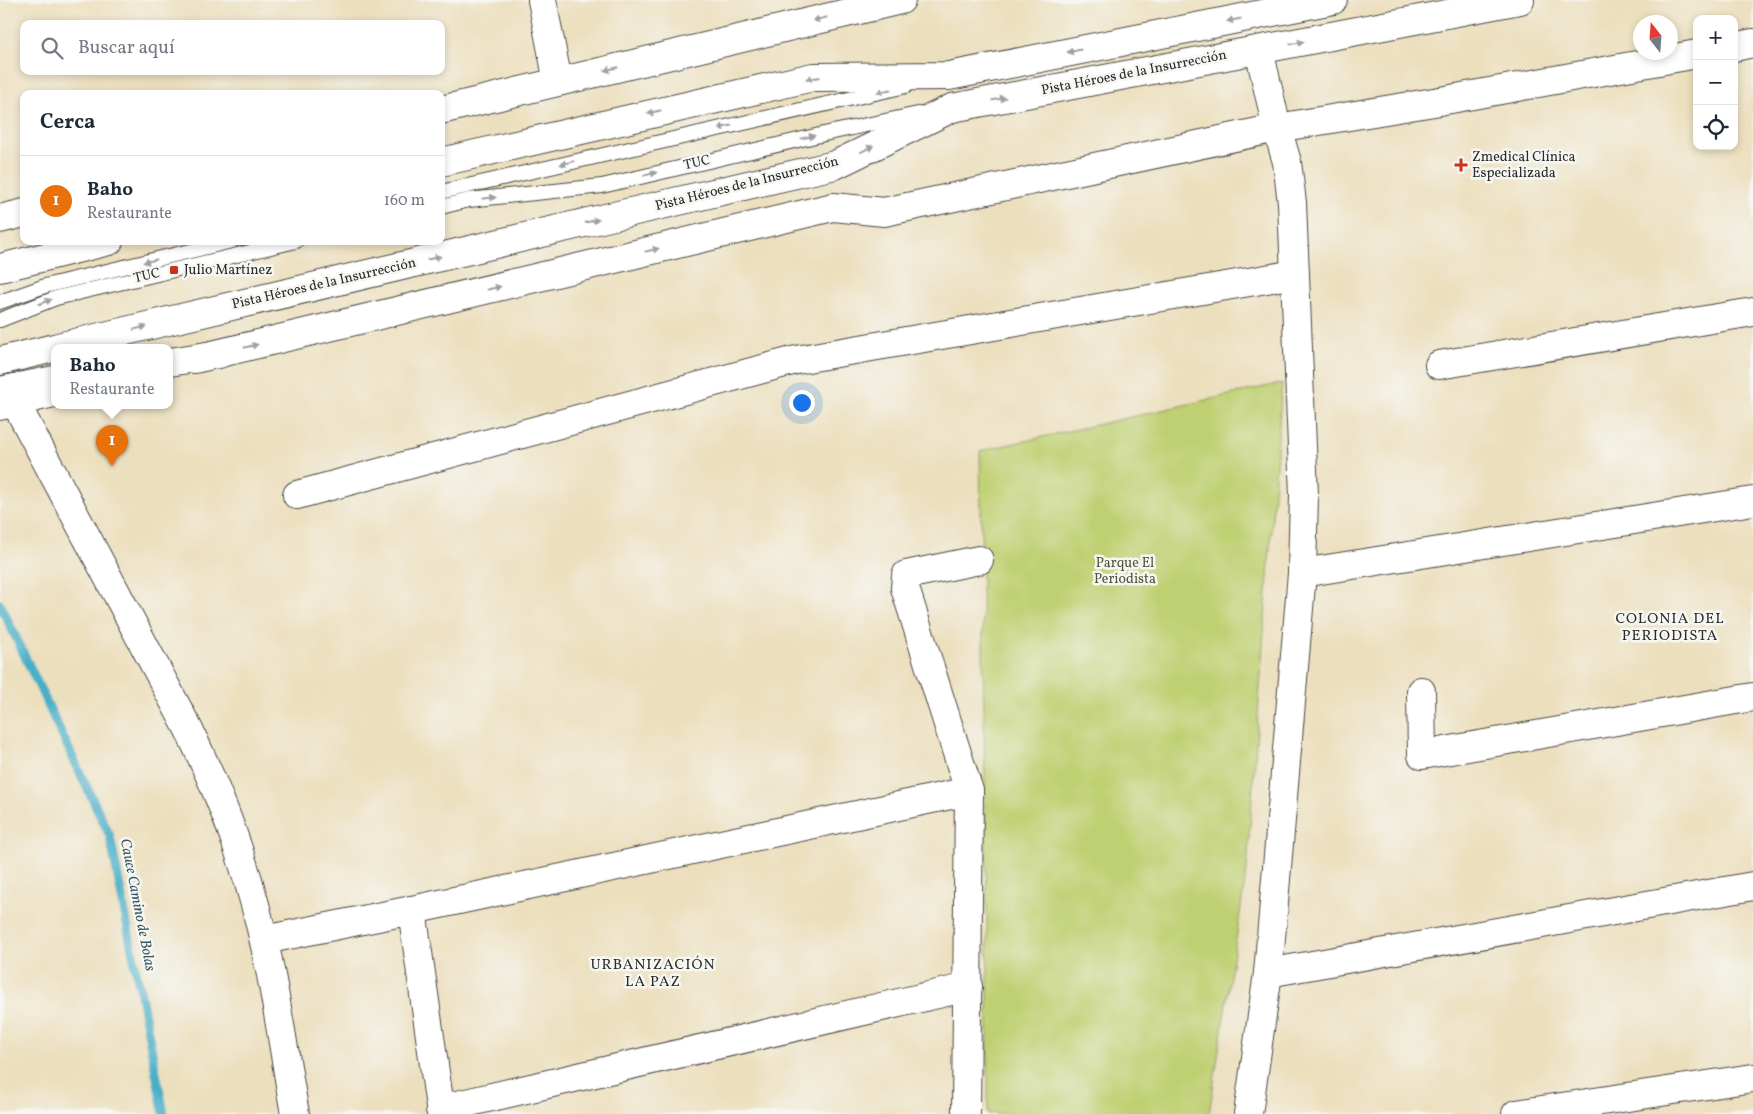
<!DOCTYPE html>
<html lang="es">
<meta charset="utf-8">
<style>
body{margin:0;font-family:Vollkorn,serif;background:#f2f2f3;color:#1f2937}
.controls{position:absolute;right:15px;top:15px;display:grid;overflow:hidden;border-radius:10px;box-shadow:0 2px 8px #0003}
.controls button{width:45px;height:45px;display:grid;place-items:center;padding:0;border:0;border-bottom:1px solid #e0e1e3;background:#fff;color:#1f2937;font:25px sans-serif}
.compass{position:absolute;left:1633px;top:15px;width:45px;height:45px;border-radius:50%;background:#fff;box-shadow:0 2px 8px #0003;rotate:343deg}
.you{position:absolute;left:801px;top:402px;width:18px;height:18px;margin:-12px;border:4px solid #fff;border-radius:50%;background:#1a73e8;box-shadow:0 0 0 8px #1a73e833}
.badge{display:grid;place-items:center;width:32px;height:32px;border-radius:50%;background:#c8321e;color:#fff;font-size:16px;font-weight:700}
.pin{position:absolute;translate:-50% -41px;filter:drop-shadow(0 1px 2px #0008)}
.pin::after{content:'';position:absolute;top:26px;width:18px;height:15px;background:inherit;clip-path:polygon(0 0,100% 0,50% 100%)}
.popup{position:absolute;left:51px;top:344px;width:122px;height:65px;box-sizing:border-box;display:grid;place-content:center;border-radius:10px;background:#fff;filter:drop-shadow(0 1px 4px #0005);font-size:16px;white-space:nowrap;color:#747a83}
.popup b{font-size:19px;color:#1f2937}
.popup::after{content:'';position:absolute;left:50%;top:100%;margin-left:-10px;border:10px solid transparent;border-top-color:#fff}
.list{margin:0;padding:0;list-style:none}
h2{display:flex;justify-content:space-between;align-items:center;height:65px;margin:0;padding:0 20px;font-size:21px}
h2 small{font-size:16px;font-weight:400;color:#747a83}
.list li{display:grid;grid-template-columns:32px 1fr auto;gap:15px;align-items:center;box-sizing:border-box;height:90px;padding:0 20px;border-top:1px solid #e0e1e3}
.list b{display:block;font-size:19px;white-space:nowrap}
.list p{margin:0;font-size:16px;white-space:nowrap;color:#747a83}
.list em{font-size:16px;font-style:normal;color:#747a83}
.icon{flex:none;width:28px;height:28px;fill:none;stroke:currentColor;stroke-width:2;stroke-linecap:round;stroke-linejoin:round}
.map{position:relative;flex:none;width:1753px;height:1114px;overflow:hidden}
.search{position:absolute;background:#fff;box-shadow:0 2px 8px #0003;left:20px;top:20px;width:425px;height:55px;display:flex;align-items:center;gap:12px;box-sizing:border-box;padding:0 18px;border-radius:10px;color:#747a83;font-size:19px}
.panel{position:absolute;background:#fff;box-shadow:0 2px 8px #0003;left:20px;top:90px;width:425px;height:155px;border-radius:10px}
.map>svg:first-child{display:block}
.green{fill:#bfd072;stroke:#757e4e}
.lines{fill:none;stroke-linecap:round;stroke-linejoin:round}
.stream{stroke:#49afc8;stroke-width:9}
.service-casing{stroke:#484641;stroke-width:16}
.minor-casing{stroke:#484641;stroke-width:30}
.tertiary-casing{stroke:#484641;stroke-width:30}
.primary-casing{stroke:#484641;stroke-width:30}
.service{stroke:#fff;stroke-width:14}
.minor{stroke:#fff;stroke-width:28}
.tertiary{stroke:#fff;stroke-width:28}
.primary{stroke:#fff;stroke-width:28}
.oneway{fill:#a0a0a0}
.poi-dot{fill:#c8321e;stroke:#f6f6f2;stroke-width:2}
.labels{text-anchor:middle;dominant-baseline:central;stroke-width:5;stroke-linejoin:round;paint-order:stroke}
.street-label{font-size:14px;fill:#2b2b2b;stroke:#f6f6f2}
.poi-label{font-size:14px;fill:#2b2b2b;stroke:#f6f6f2;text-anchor:start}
.park-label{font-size:14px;fill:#50543d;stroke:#f6f6f2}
.neighbourhood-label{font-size:15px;letter-spacing:1px;fill:#2b2b2b;stroke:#f6f6f2}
.water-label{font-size:15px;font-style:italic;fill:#365962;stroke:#f6f6f2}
</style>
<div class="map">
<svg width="1753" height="1114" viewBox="0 0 1753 1114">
<rect width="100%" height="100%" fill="#f6f6f2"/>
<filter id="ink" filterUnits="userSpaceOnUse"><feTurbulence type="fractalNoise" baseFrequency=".02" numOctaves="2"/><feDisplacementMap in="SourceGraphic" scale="10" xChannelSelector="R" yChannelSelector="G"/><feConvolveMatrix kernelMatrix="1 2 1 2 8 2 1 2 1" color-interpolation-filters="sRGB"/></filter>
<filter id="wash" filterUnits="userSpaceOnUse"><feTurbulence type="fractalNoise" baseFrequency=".0096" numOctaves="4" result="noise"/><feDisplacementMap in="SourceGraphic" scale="20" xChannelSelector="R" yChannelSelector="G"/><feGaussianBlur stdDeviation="1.12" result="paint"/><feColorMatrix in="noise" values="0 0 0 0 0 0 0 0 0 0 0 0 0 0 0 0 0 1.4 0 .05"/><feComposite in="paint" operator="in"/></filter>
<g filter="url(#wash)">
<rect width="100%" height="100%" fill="#ecdfbd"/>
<path class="green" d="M1282 383 1247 868 1209 1114H988V984L980 451Z"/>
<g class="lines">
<path class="stream" d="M0 604 110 836 164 1114"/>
</g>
</g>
<g filter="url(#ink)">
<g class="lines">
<defs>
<g id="service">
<path d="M441 192 906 86"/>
<path d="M441 207 469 200 602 186 824 134 918 114"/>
<path d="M0 302 45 286 232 241"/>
<path d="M0 320 56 298 296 241"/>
</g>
<g id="minor">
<path d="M542 0 558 82"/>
<path d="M1734 47 1753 43"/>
<path d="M833 207 884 212 1277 128 1440 101 1697 54"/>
<path d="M1439 365 1753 312"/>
<path d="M15 402 188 728C208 770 227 813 241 858 269 940 280 1029 295 1114"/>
<path d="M297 495 796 360 1295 274"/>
<path d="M1302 573 1753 501"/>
<path d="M1421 691 1422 755 1753 697"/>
<path d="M264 940 412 910"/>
<path d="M1268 973 1753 886"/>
<path d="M440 1109 968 987"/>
<path d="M441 1114 412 910 969 791"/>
<path d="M966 1114 969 791 905 588 906 575 979 560"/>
<path d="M1248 1114 1268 973 1302 573 1304 495 1292 203 1287 162 1277 128 1259 50"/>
<path d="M1516 1114 1753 1078"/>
</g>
<g id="tertiary">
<path d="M441 110 901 0"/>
<path d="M0 219 24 213"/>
<path d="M195 359 833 207"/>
<path d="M0 406 54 393"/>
</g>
<g id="primary">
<path d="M441 162 813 77 949 76 1333 0"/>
<path d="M0 268 109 241"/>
<path d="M58 347 618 215 835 165 952 108 1520 0"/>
<path d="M0 361 54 348"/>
<path d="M170 362 219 354"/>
<path d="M0 391 54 380"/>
</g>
</defs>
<use href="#service" class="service-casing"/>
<use href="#minor" class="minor-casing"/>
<use href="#tertiary" class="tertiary-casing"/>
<use href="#primary" class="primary-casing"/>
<use href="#service" class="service"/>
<use href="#minor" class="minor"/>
<use href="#tertiary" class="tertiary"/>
<use href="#primary" class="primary"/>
</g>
<defs><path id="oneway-solid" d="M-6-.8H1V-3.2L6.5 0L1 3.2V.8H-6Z" transform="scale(1.25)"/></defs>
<g class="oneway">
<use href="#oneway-solid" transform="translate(820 19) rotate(167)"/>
<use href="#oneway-solid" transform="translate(1234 20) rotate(169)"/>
<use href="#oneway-solid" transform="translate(1297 43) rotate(-11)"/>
<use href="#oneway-solid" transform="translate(1074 51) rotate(169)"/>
<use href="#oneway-solid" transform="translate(611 69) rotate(167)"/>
<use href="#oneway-solid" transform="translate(813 78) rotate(173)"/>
<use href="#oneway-solid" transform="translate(884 91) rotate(167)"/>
<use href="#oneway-solid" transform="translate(999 99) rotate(-11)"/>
<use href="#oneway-solid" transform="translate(654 112) rotate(167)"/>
<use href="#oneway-solid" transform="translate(725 127) rotate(167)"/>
<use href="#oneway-solid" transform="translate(808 137) rotate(-13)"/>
<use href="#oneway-solid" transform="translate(867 149) rotate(-26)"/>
<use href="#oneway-solid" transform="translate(567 163) rotate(167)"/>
<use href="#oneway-solid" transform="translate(650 174) rotate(-13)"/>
<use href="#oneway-solid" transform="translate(489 198) rotate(-6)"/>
<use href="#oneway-solid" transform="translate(592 221) rotate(-13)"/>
<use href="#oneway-solid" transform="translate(652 250) rotate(-13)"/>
<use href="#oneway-solid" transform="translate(434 258) rotate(-13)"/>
<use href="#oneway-solid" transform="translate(150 261) rotate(167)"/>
<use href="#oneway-solid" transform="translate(494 288) rotate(-13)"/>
<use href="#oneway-solid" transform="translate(45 302) rotate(-21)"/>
<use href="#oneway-solid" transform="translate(140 328) rotate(-13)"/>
<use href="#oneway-solid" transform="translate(251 346) rotate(-13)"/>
</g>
</g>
<g class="poi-dot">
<path d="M1458.5 157.5h5v5h5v5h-5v5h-5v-5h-5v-5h5z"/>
<rect x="169" y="265" width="10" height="10" rx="2.5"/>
</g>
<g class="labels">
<g class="street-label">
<text transform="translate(1134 73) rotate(-11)">Pista Héroes de la Insurrección</text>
<text transform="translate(697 163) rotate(-13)">TUC</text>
<text transform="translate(747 184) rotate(-14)">Pista Héroes de la Insurrección</text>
<text transform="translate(147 276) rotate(-13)">TUC</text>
<text transform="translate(324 284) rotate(-13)">Pista Héroes de la Insurrección</text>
</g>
<g class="poi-label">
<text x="1472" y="157">Zmedical Clínica<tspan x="1472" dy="16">Especializada</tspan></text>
<text x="184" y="270">Julio Martínez</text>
</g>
<g class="park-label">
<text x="1125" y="563">Parque El<tspan x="1125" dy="16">Periodista</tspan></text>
</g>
<g class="neighbourhood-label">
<text x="1670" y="619">COLONIA DEL<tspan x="1670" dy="17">PERIODISTA</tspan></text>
<text x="653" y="965">URBANIZACIÓN<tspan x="653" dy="17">LA PAZ</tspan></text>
</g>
<g class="water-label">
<text transform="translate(137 905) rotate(79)">Cauce Camino de Bolas</text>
</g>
</g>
</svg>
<div class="controls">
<button>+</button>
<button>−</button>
<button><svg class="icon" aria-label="locate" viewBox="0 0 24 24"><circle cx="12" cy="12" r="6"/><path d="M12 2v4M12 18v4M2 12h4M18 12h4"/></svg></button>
</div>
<svg class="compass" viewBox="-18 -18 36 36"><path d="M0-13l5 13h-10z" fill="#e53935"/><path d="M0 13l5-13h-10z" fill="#747a83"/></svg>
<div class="you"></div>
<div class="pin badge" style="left:112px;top:466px;background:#e8710a">1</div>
<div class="popup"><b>Baho</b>Restaurante</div>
<div class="search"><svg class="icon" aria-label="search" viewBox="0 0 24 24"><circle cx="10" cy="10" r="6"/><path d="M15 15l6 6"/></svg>Buscar aquí</div>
<section class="panel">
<h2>Cerca<small></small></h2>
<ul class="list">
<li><span class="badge" style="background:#e8710a">1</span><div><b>Baho</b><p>Restaurante</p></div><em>160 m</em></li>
</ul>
</section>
</div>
